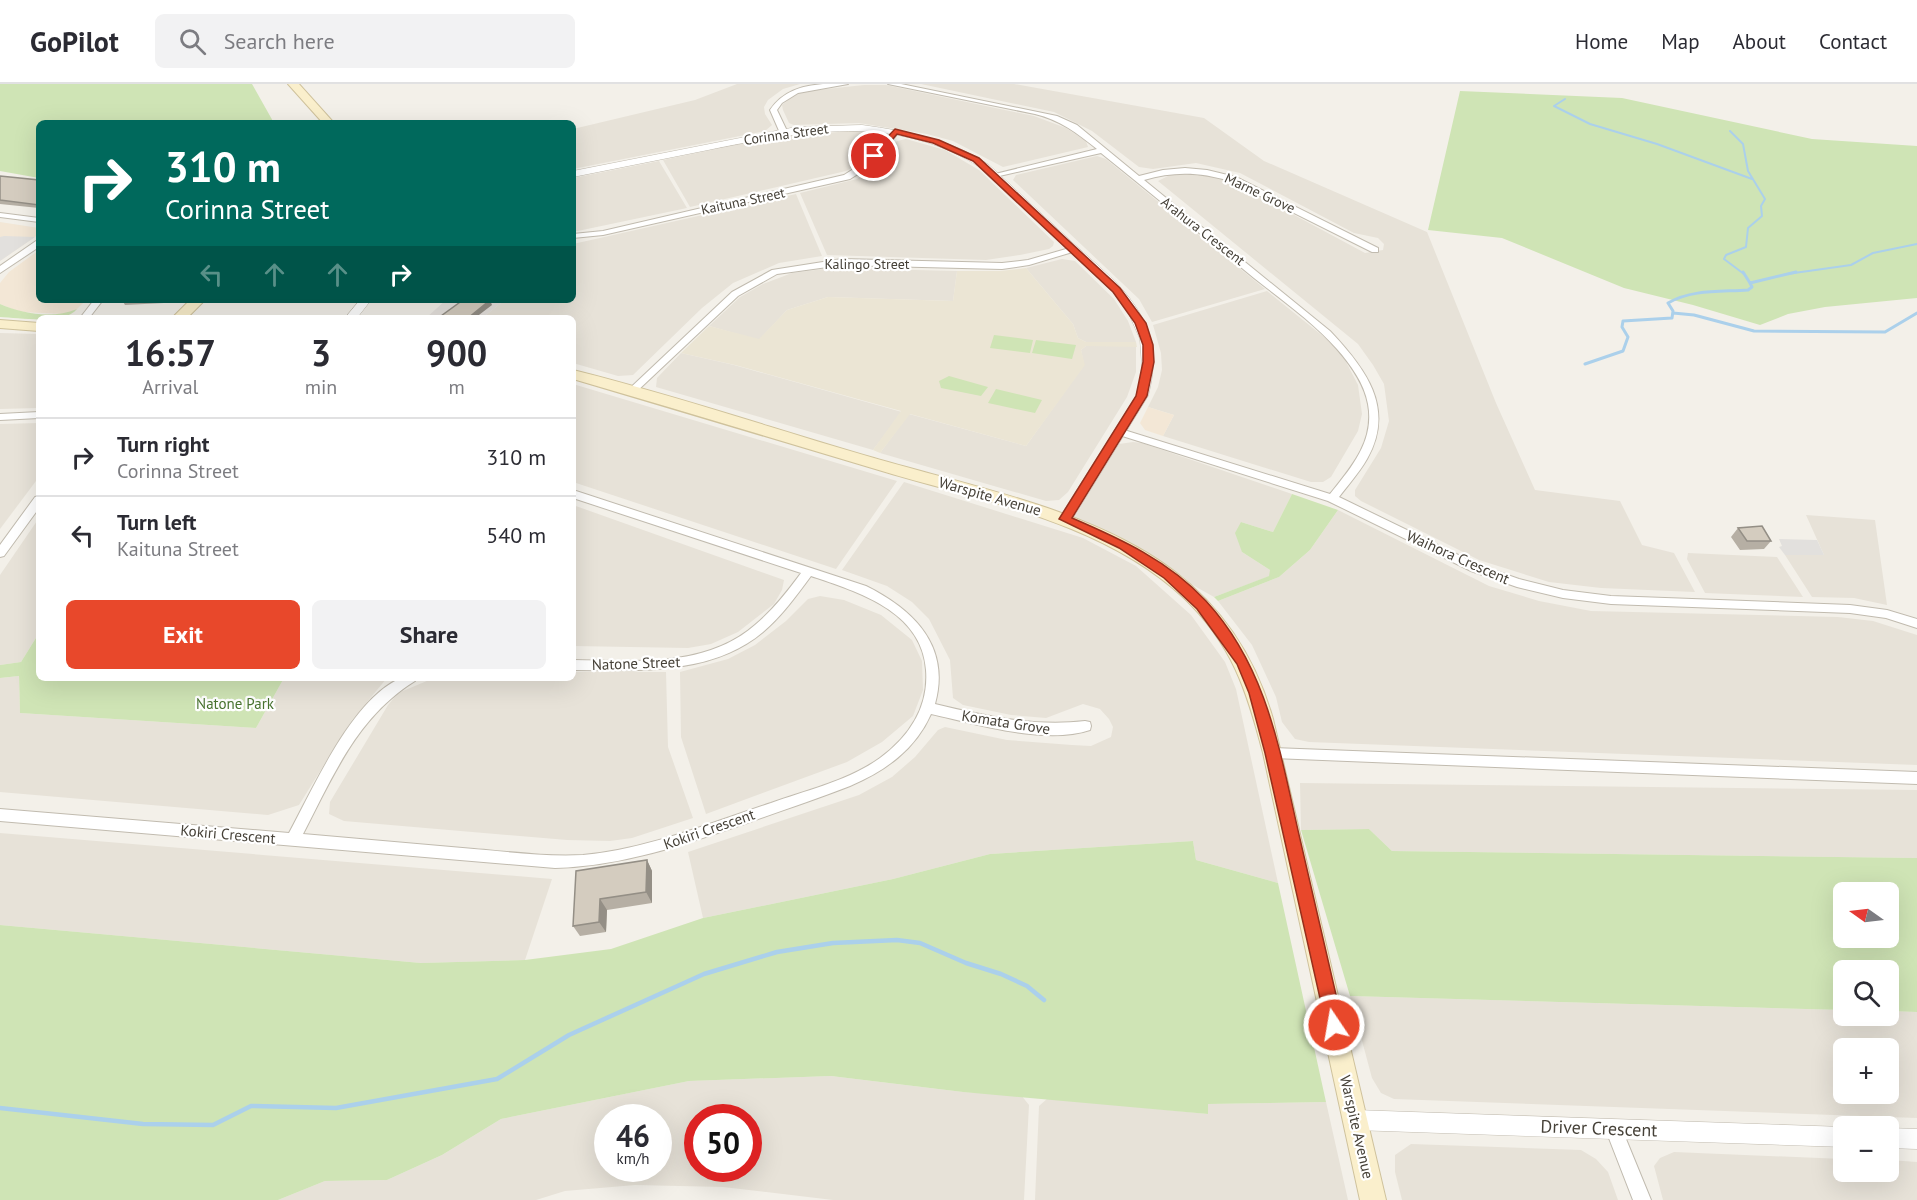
<!DOCTYPE html>
<html lang="en">
<head>
<meta charset="utf-8">
<style>
	body { margin:0; font-family:"PT Sans",sans-serif; background:#f2f2f3; color:#2b2b33; height:100vh; display:flex; flex-direction:column; font-size:22px; white-space:nowrap }
	* { box-sizing:border-box; margin:0 }
	p { font-size:20px; color:#7c7c81 }
	.icon { flex:none; width:33px; height:33px; fill:none; stroke:currentColor; stroke-width:2; stroke-linecap:round; stroke-linejoin:round }
	.map { position:relative; flex:1; overflow:hidden }
	.panel { position:absolute; left:36px; top:231px; width:540px; height:366px; display:flex; flex-direction:column; background:#fff; border-radius:9px; box-shadow:0 6px 24px #0002 }
	.panel>* { flex:none }
	.top-card { position:absolute; left:36px; top:36px; width:540px; height:183px; border-radius:9px; box-shadow:0 6px 24px #0002; background:#00695c; color:#fff; overflow:hidden }
	.needle { width:39px; rotate:284deg }
	.controls { position:absolute; left:1833px; top:798px; display:grid; gap:12px }
	.controls a { display:grid; place-items:center; width:66px; height:66px; border-radius:9px; background:#fff; box-shadow:0 6px 24px #0002; font-size:30px }
	.speed { position:absolute; left:594px; top:1020px; display:flex; gap:12px; font-size:30px; font-weight:700; text-align:center }
	.speed>* { display:grid; place-content:center; width:78px; height:78px; border-radius:50%; background:#fff; box-shadow:0 6px 24px #0002; line-height:1 }
	.speed small { font-size:15px; font-weight:400 }
	.speed .limit { border:9px solid #d22; background:#fff; color:#111 }
	.pin { position:absolute; display:grid; place-items:center; width:51px; height:51px; color:#fff; margin:-26px; border:3px solid #fff; border-radius:50%; box-shadow:0 2px 6px #0007 }
	.me { position:absolute; width:66px; margin:-33px; rotate:348deg; stroke-linejoin:round; filter:drop-shadow(0 0 4px #0008) }
	.turn { display:flex; align-items:center; gap:21px; height:126px; padding:0 30px; font-size:27px }
	.turn .icon { width:78px; height:78px; stroke-width:2.5 }
	.turn b { display:block; font-size:42px; line-height:51px }
	.lanes { display:flex; align-items:center; height:57px; padding:0 30px; background:#0003; justify-content:center; gap:30px; direction:ltr }
	.lanes .off { opacity:.35 }
	.eta { display:flex; justify-content:space-evenly; align-items:center; height:102px; text-align:center }
	.eta b { font-size:36px; font-weight:600; line-height:42px }
	.primary-button { display:flex; gap:12px; margin-top:auto; padding:12px 30px }
	.primary-button a { flex:1; height:69px; border-radius:9px; background:#e8482b; color:#fff; font-size:24px; font-weight:600; line-height:69px; text-align:center }
	.primary-button a+a { background:#f2f2f3; color:#2b2b33 }
	ul { padding:0; list-style:none }
	li { display:flex; align-items:center; gap:18px; height:78px; padding:0 30px; border-top:2px solid #e1e1e2 }
	li div { flex:1 }
	li b { display:block; font-size:22px }
	li em { font-style:normal }
	header { display:flex; align-items:center; gap:36px; box-sizing:border-box; height:84px; padding:0 30px; background:#fff; border-bottom:2px solid #e1e1e2 }
	header strong { font-size:28px }
	nav { display:flex; gap:33px; margin-inline-start:auto; font-size:21px }
	.search { width:420px; height:54px; background:#f2f2f3; display:flex; align-items:center; gap:15px; box-sizing:border-box; padding:0 21px; border-radius:9px; color:#7c7c81; font-size:22px }
	.map>svg:first-child { display:block }
</style>
</head>
<body>
<header>
<strong>GoPilot</strong>
<div class="search"><svg class="icon" aria-label="search" viewBox="0 0 24 24"><circle cx="10" cy="10" r="6"/><path d="M15 15l6 6"/></svg>Search here</div>
<nav><a>Home</a><a>Map</a><a>About</a><a>Contact</a></nav>
</header>
<div class="map">
<svg width="1917" height="1116" viewBox="0 0 1917 1116">
	<rect width="100%" height="100%" fill="#f3f0e9"/>
	<path fill="#e7e2d8" fill-rule="evenodd" d="M 737,0 L 800,0 L 783,5 L 768,16 L 764,23 L 765,30 L 772,41 L 765,47 L 573,85 L 573,45 L 695,16 Z
		M 921,0 L 1014,0 L 1204,34 L 1264,77 L 1427,148 L 1496,319 L 1535,406 L 1620,417 L 1642,461 L 1674,469 L 1695,508 L 1601,504 L 1549,498 L 1479,476 L 1361,417 L 1355,412 L 1355,406 L 1381,364 L 1389,337 L 1384,300 L 1373,281 L 1358,260 L 1158,97 L 1172,90 L 1187,88 L 1225,94 L 1365,169 L 1383,166 L 1384,160 L 1378,154 L 1354,149 L 1240,89 L 1196,79 L 1153,85 L 1139,83 L 1092,47 L 1054,28 Z
		M 864,1 L 886,1 L 1034,32 L 1066,44 L 1086,57 L 1088,63 L 1003,83 L 953,57 L 927,50 L 859,39 L 794,41 L 789,39 L 783,26 L 782,21 L 798,8 Z
		M 853,47 L 876,50 L 879,55 L 854,83 L 846,87 L 690,123 L 663,76 L 779,52 Z
		M 906,55 L 945,66 L 979,86 L 1054,158 L 1053,162 L 1049,165 L 1020,171 L 986,176 L 827,171 L 800,109 L 857,95 L 874,84 L 897,57 Z
		M 1097,72 L 1106,75 L 1265,205 L 1152,238 L 1139,215 L 1013,96 L 1016,91 Z
		M 659,77 L 687,124 L 573,148 L 573,94 Z
		M 796,110 L 822,172 L 779,179 L 733,199 L 702,224 L 633,291 L 618,292 L 573,279 L 573,234 L 482,234 L 505,216 L 573,216 L 573,160 Z
		M 1062,175 L 1075,177 L 1114,215 L 1128,237 L 1136,258 L 1086,258 L 1078,254 L 1073,240 L 1026,184 Z
		M 831,184 L 957,187 L 953,217 L 828,213 L 787,226 L 759,256 L 709,242 L 740,213 L 763,200 L 792,189 Z
		M 1267,207 L 1329,257 L 1343,272 L 1358,301 L 1362,330 L 1358,347 L 1331,393 L 1323,398 L 1311,398 L 1163,352 L 1174,331 L 1148,323 L 1158,303 L 1162,286 L 1161,269 L 1153,241 Z
		M 0,249 L 39,250 L 39,324 L 0,325 Z
		M 1086,262 L 1136,262 L 1136,288 L 1127,313 L 1068,408 L 1059,416 L 1046,417 L 880,369 L 909,330 L 1026,362 L 1084,281 L 1081,266 Z
		M 681,269 L 734,281 L 902,328 L 873,366 L 656,303 L 657,294 Z
		M 573,300 L 897,397 L 836,485 L 573,398 Z
		M 39,339 L 39,393 L 0,445 L 0,340 Z
		M 1133,358 L 1142,359 L 1292,410 L 1273,448 L 1241,438 L 1242,468 L 1270,486 L 1270,492 L 1214,513 L 1182,495 L 1124,455 L 1074,434 L 1114,367 L 1119,360 Z
		M 904,398 L 1083,454 L 1136,482 L 1191,531 L 1225,578 L 1236,605 L 1278,799 L 1196,776 L 1193,757 L 990,770 L 893,795 L 703,834 L 688,768 L 859,711 L 892,693 L 915,673 L 938,646 L 945,643 L 1007,656 L 1072,661 L 1091,662 L 1111,653 L 1113,643 L 1109,635 L 1100,625 L 1083,620 L 1046,634 L 1011,631 L 963,621 L 953,614 L 950,576 L 929,535 L 912,518 L 887,502 L 842,486 Z
		M 573,421 L 784,496 L 782,506 L 774,520 L 738,548 L 711,560 L 688,564 L 573,562 Z
		M 1338,426 L 1489,502 L 1539,517 L 1591,527 L 1838,533 L 1873,537 L 1917,551 L 1917,681 L 1309,658 L 1295,655 L 1282,638 L 1276,613 L 1252,561 L 1218,517 L 1279,493 L 1310,466 Z
		M 1806,431 L 1875,436 L 1887,521 L 1854,514 L 1812,513 L 1785,471 L 1824,471 Z
		M 39,434 L 39,549 L 21,578 L 0,581 L 0,491 Z
		M 1688,469 L 1777,473 L 1803,513 L 1705,509 L 1687,475 Z
		M 820,512 L 844,516 L 881,531 L 912,556 L 922,577 L 923,606 L 913,632 L 882,658 L 847,678 L 706,730 L 681,653 L 680,588 L 728,575 L 755,561 L 786,537 L 808,515 Z
		M 573,588 L 666,588 L 668,663 L 693,734 L 632,754 L 610,757 L 567,756 L 344,737 L 329,730 L 330,718 L 388,621 L 398,609 L 434,594 L 573,594 Z
		M 19,592 L 20,629 L 256,644 L 284,594 L 387,594 L 352,636 L 299,721 L 268,731 L 0,708 L 0,594 Z
		M 1300,699 L 1917,706 L 1917,774 L 1392,767 L 1369,745 L 1301,746 Z
		M 0,749 L 552,795 L 525,876 L 421,879 L 0,841 Z
		M 1350,912 L 1843,926 L 1844,932 L 1888,932 L 1889,927 L 1917,928 L 1917,1034 L 1394,1015 L 1381,1009 L 1372,994 ZM 1844,964 L 1888,964 L 1888,1010 L 1844,1010 Z
		M 831,992 L 963,1008 L 1021,1011 L 1029,1021 L 1024,1116 L 833,1116 L 723,1103 L 635,1101 L 565,1107 L 536,1116 L 278,1116 L 325,1097 L 387,1096 L 442,1071 L 501,1035 L 689,997 ZM 608,1034 L 658,1034 L 658,1084 L 608,1084 ZM 698,1034 L 748,1034 L 748,1084 L 698,1084 Z
		M 1048,1014 L 1208,1030 L 1207,1020 L 1326,1018 L 1348,1116 L 1035,1116 L 1039,1022 Z
		M 1411,1060 L 1581,1066 L 1596,1075 L 1608,1088 L 1618,1116 L 1402,1116 L 1395,1088 L 1395,1071 Z
		M 1674,1068 L 1843,1075 L 1844,1088 L 1888,1088 L 1889,1076 L 1917,1078 L 1917,1116 L 1663,1116 L 1654,1082 L 1660,1074 Z"/>
	<path fill="#f3e7d6" d="M 0,138 L 39,144 L 39,150 L 0,177 Z
		M 39,166 L 39,216 L 86,216 L 77,225 L 66,230 L 20,228 L 0,220 L 0,199 L 9,188 Z
		M 1148,323 L 1174,331 L 1163,352 L 1145,346 L 1140,339 Z"/>
	<path fill="#e6e2de" d="M 446,216 L 505,216 L 482,234 L 426,234 Z"/>
	<path fill="#ebe5d4" d="M 1026,184 L 1073,240 L 1078,254 L 1086,258 L 1136,258 L 1137,263 L 1086,262 L 1081,266 L 1085,281 L 1026,362 L 910,330 L 880,369 L 873,366 L 901,327 L 735,281 L 681,269 L 709,242 L 759,255 L 787,226 L 828,213 L 953,217 L 957,187 L 1000,187 Z"/>
	<path fill="#cfe4b5" fill-rule="evenodd" d="M 0,0 L 252,0 L 274,39 L 39,39 L 39,94 L 0,87 Z
		M 1460,7 L 1622,14 L 1812,55 L 1917,62 L 1917,214 L 1825,223 L 1788,230 L 1760,241 L 1693,221 L 1624,204 L 1502,154 L 1428,146 Z
		M 0,220 C 23,230 53,235 77,225 C 65,241 20,234 0,233 Z
		M 994,251 L 1033,256 L 1030,269 L 990,264 Z
		M 1036,256 L 1076,261 L 1072,275 L 1032,269 Z
		M 949,292 L 988,303 L 981,312 L 941,304 L 939,297 Z
		M 996,305 L 1042,316 L 1035,329 L 988,319 Z
		M 1292,410 L 1338,426 L 1310,466 L 1279,493 L 1218,517 L 1214,513 L 1269,492 L 1270,486 L 1242,468 L 1235,449 L 1241,438 L 1273,448 Z
		M 39,549 L 39,594 L 284,594 L 256,644 L 20,629 L 19,592 L 0,594 L 0,581 L 21,578 Z
		M 1369,745 L 1392,767 L 1917,774 L 1917,928 L 1889,927 L 1888,886 L 1844,886 L 1843,926 L 1350,912 L 1301,746 ZM 1844,808 L 1888,808 L 1888,854 L 1844,854 Z
		M 1193,757 L 1196,776 L 1278,799 L 1326,1018 L 1208,1020 L 1208,1030 L 963,1008 L 831,992 L 689,997 L 501,1035 L 442,1071 L 387,1096 L 325,1097 L 278,1116 L 0,1116 L 0,841 L 421,879 L 525,876 L 611,865 L 703,834 L 893,795 L 990,770 Z"/>
	<path fill="#e2e0dd" d="M 4,152 L 35,153 L 0,177 L 0,153 Z
		M 1779,455 L 1817,456 L 1824,471 L 1785,471 L 1779,463 L 1782,462 Z"/>
	<g fill="none" stroke-linecap="round" stroke-linejoin="round">
		<path stroke="#abd0eb" stroke-width="2" d="M 1565,15 L 1554,22 L 1590,40 L 1657,60 L 1752,95
			M 1730,47 L 1743,60 L 1748,87 L 1765,115 L 1761,122 L 1762,132 L 1748,144 L 1746,163 L 1726,171 L 1724,175 L 1744,190
			M 1787,190 L 1851,181 L 1873,169 L 1917,160"/>
		<path stroke="#abd0eb" stroke-width="3" d="M 1743,188 L 1750,199
			M 1673,229 L 1694,231 L 1754,247 L 1885,248 L 1917,229
			M 1585,280 L 1623,267 L 1628,253 L 1622,243 L 1623,237 L 1672,234 L 1673,227 L 1668,219 C 1692,205 1721,208 1748,206 L 1752,203 L 1750,199 L 1796,188"/>
		<path stroke="#abd0eb" stroke-width="4.5" d="M 0,1024 L 143,1040 L 213,1041 L 251,1022 L 336,1024 L 497,995 L 569,951 L 704,890 L 777,868 L 833,859 L 897,856 L 920,859 L 966,879 L 1001,890 L 1027,902 L 1044,916"/>
		<defs>
			<path id="minor" d="M 823,0 L 848,0 L 798,9 L 782,19 L 777,26 L 787,47 L 780,49 L 770,26 C 783,7 801,2 823,0 Z
				M 888,0 L 901,0 L 1057,32 L 1077,41 L 1139,92 L 1163,86 L 1185,84 L 1207,86 L 1236,93 L 1378,164 L 1378,168 L 1372,168 L 1230,97 C 1200,88 1174,87 1144,96 L 1330,247 C 1365,284 1396,324 1367,375 C 1359,389 1348,401 1339,413 L 1479,481 L 1519,495 L 1563,506 L 1611,512 L 1850,521 L 1887,526 L 1917,535 L 1917,544 L 1886,534 L 1850,529 L 1611,520 L 1563,514 L 1517,503 L 1471,487 L 1328,417 L 1116,350 L 1116,346 L 1124,346 L 1330,410 C 1351,384 1375,357 1368,320 C 1364,299 1351,281 1337,265 C 1313,238 1282,216 1254,194 C 1203,152 1152,110 1101,69 L 995,93 L 991,91 L 1097,65 C 1077,49 1060,36 1035,30 Z
				M 892,46 L 899,48 L 869,83 L 850,95 L 603,151 L 573,154 L 573,150 L 603,147 L 844,91 L 863,79 Z
				M 0,129 L 39,134 L 39,138 L 0,133 Z
				M 36,157 L 39,157 L 39,163 L 0,189 L 0,182 Z
				M 1073,163 L 1076,163 L 1076,167 L 1029,181 L 1002,185 L 842,181 L 777,190 L 738,212 L 635,309 L 632,310 L 627,307 L 732,208 L 772,186 L 842,175 L 1002,179 L 1028,176 Z
				M 94,216 L 103,216 L 89,234 L 80,234 Z
				M 39,328 L 39,334 L 0,336 L 0,330 Z
				M 573,406 L 866,502 C 914,526 951,562 935,620 C 985,632 1033,643 1085,637 L 1090,638 L 1091,642 L 1090,646 C 1045,661 976,640 931,630 C 915,666 885,687 850,702 C 817,715 783,726 750,738 C 686,760 624,782 555,784 L 0,737 L 0,725 L 289,749 C 313,705 351,617 399,595 C 404,593 411,594 417,594 L 415,597 C 357,633 333,692 303,750 C 360,755 417,760 474,765 C 510,768 547,773 583,771 C 648,765 710,739 771,719 C 807,706 848,697 880,674 C 909,653 929,623 926,586 C 922,527 858,508 811,492 C 796,512 782,532 763,548 C 711,592 637,586 573,586 L 573,576 C 634,577 706,584 755,541 C 773,526 787,508 801,489 L 573,414 Z
				M 39,412 L 39,424 L 4,472 L 0,473 L 0,461 L 35,413 Z
				M 1273,664 L 1917,688 L 1917,700 L 1273,674 L 1268,673 L 1266,669 L 1268,665 Z
				M 1613,1036 L 1619,1038 L 1651,1116 L 1633,1116 L 1605,1044 L 1607,1038 Z"/>
			<path id="tertiary" d="M 862,41 C 910,48 948,54 989,81 C 1017,107 1045,133 1073,159 C 1100,184 1134,209 1147,245 C 1156,267 1154,289 1148,312 L 1070,439 L 1060,439 L 1058,436 L 1136,312 L 1140,297 L 1142,282 L 1140,255 L 1129,230 L 1113,208 L 983,85 C 896,28 803,47 708,66 C 663,75 618,84 573,93 L 573,87 L 796,43 Z
				M 360,216 L 371,216 L 357,234 L 345,234 Z
				M 1355,1026 L 1844,1043 L 1844,1063 L 1355,1046 L 1348,1043 L 1345,1036 L 1348,1029 Z
				M 1888,1044 L 1917,1045 L 1917,1065 L 1888,1064 Z"/>
			<path id="secondary" d="M 288,0 L 299,0 L 334,39 L 323,39 Z
				M 190,216 L 205,216 L 187,234 L 172,234 Z
				M 0,236 L 39,239 L 39,247 L 0,244 Z
				M 573,286 C 674,311 774,345 874,374 C 970,402 1094,426 1174,487 C 1224,525 1256,575 1273,635 L 1386,1116 L 1360,1116 L 1263,669 C 1247,607 1232,560 1184,514 C 1103,438 985,418 882,387 C 779,356 676,325 573,295 Z"/>
		</defs>
		<use href="#minor" stroke="#c1bbaf" stroke-width="2"/>
		<use href="#tertiary" stroke="#c1bbaf" stroke-width="1"/>
		<use href="#secondary" stroke="#cfc29c" stroke-width="2"/>
		<use href="#minor" fill="#fff" fill-rule="evenodd"/>
		<use href="#tertiary" fill="#fff" fill-rule="evenodd"/>
		<use href="#secondary" fill="#faefcc" fill-rule="evenodd"/>
	</g>
	<path fill="#b6afa4" d="M 0,92 L 39,96 L 39,124 L 0,120 Z
		M 122,216 L 167,216 L 164,219 L 125,221 Z
		M 1738,444 L 1771,457 L 1764,465 L 1740,466 L 1731,453 Z
		M 647,776 L 652,787 L 652,819 L 607,826 L 606,848 L 580,852 L 573,842 L 576,787 Z"/>
	<path fill="#948f86" d="M 490,216 L 492,221 L 475,234 L 468,234 Z
		M 647,776 L 652,787 L 652,819 L 646,808 Z
		M 600,815 L 607,826 L 606,848 L 599,838 Z"/>
	<path fill="#d4ccbf" stroke="#948f86" stroke-width="1.5" d="M 0,92 L 39,96 L 39,121 L 0,116 Z
		M 463,216 L 490,216 L 468,234 L 447,234 L 441,232 Z
		M 1762,442 L 1771,457 L 1747,457 L 1738,444 Z
		M 647,776 L 646,808 L 600,815 L 599,838 L 573,842 L 576,787 Z"/>
	<path fill="#e8482b" stroke="#972f1c" stroke-width="1.5" d="M 895,45 L 939,56 L 979,74 L 1120,204 L 1146,239 L 1153,261 L 1154,278 L 1147,312 L 1072,434 C 1121,455 1169,477 1206,517 C 1268,584 1280,669 1300,755 C 1314,817 1329,879 1343,941 L 1341,947 L 1334,950 L 1328,947 L 1326,941 L 1265,669 L 1249,609 L 1237,580 L 1197,525 L 1164,494 L 1119,464 L 1059,435 L 1136,312 L 1143,278 L 1143,261 L 1135,239 L 1113,208 L 973,77 L 933,59 L 897,50 L 877,74 L 871,74 L 871,70 Z"/>
	<g text-anchor="middle" dominant-baseline="central" stroke-width="4.5" stroke-linejoin="round" paint-order="stroke">
		<g font-size="14" fill="#464138" stroke="#fff">
			<text transform="translate(786 50) rotate(-8)">Corinna Street</text>
			<text transform="translate(1260 109) rotate(25)">Marne Grove</text>
			<text transform="translate(743 117) rotate(-12)">Kaituna Street</text>
			<text transform="translate(1203 147) rotate(38)">Arahura Crescent</text>
			<text x="867" y="180">Kalingo Street</text>
		</g>
		<g font-size="15" fill="#464138" stroke="#fff">
			<text transform="translate(990 412) rotate(16)">Warspite Avenue</text>
			<text transform="translate(1458 473) rotate(24)">Waihora Crescent</text>
			<text transform="translate(636 579) rotate(-2)">Natone Street</text>
			<text transform="translate(1006 638) rotate(9)">Komata Grove</text>
			<text transform="translate(709 745) rotate(-19)">Kokiri Crescent</text>
			<text transform="translate(228 750) rotate(5)">Kokiri Crescent</text>
			<text transform="translate(1357 1043) rotate(77)">Warspite Avenue</text>
		</g>
		<g font-size="15" fill="#497430" stroke="#fff">
			<text x="235" y="619">Natone Park</text>
		</g>
		<g font-size="18" fill="#464138" stroke="#fff">
			<text transform="translate(1599 1044) rotate(2)">Driver Crescent</text>
		</g>
	</g>
</svg>
<div class="controls">
<a><svg class="needle" viewBox="-14 -14 28 28"><path d="M0-13l5 13h-10z" fill="#e53935"/><path d="M0 13l5-13h-10z" fill="#7c7c81"/></svg></a>
<a><svg class="icon" aria-label="search" viewBox="0 0 24 24"><circle cx="10" cy="10" r="6"/><path d="M15 15l6 6"/></svg></a>
<a>+</a>
<a>−</a>
</div>
<div class="speed"><div>46<small>km/h</small></div><div class="limit">50</div></div>
<div class="pin" style="left:874px;top:72px;background:#d93025"><svg class="icon" aria-label="arrive" viewBox="0 0 24 24"><path d="M6 21V4h12l-3 4 3 4H6"/></svg></div>
<svg class="me" style="left:1334px;top:941px" viewBox="-20 -20 40 40"><circle r="17" fill="#e8482b" stroke="#fff" stroke-width="3"/><path d="M0-11L8 9 0 5-8 9z" fill="#fff"/></svg>
<div class="top-card">
<div class="turn"><svg class="icon" aria-label="right" viewBox="0 0 24 24"><path d="M7 20v-9h11M14 6l5 5-5 5"/></svg><div><b>310 m</b>Corinna Street</div></div>
<div class="lanes"><svg class="icon off" aria-label="left" viewBox="0 0 24 24"><path d="M17 20v-9H6M10 6l-5 5 5 5"/></svg><svg class="icon off" aria-label="ahead" viewBox="0 0 24 24"><path d="M12 20V5M6 11l6-6 6 6"/></svg><svg class="icon off" aria-label="ahead" viewBox="0 0 24 24"><path d="M12 20V5M6 11l6-6 6 6"/></svg><svg class="icon" aria-label="right" viewBox="0 0 24 24"><path d="M7 20v-9h11M14 6l5 5-5 5"/></svg></div>
</div>
<section class="panel">
<div class="eta">
<div><b>16:57</b><p>Arrival</p></div>
<div><b>3</b><p>min</p></div>
<div><b>900</b><p>m</p></div>
</div>
<ul>
<li><svg class="icon" aria-label="right" viewBox="0 0 24 24"><path d="M7 20v-9h11M14 6l5 5-5 5"/></svg><div><b>Turn right</b><p>Corinna Street</p></div><em>310 m</em></li>
<li><svg class="icon" aria-label="left" viewBox="0 0 24 24"><path d="M17 20v-9H6M10 6l-5 5 5 5"/></svg><div><b>Turn left</b><p>Kaituna Street</p></div><em>540 m</em></li>
</ul>
<div class="primary-button"><a>Exit</a><a>Share</a></div>
</section>
</div>
</body>
</html>
